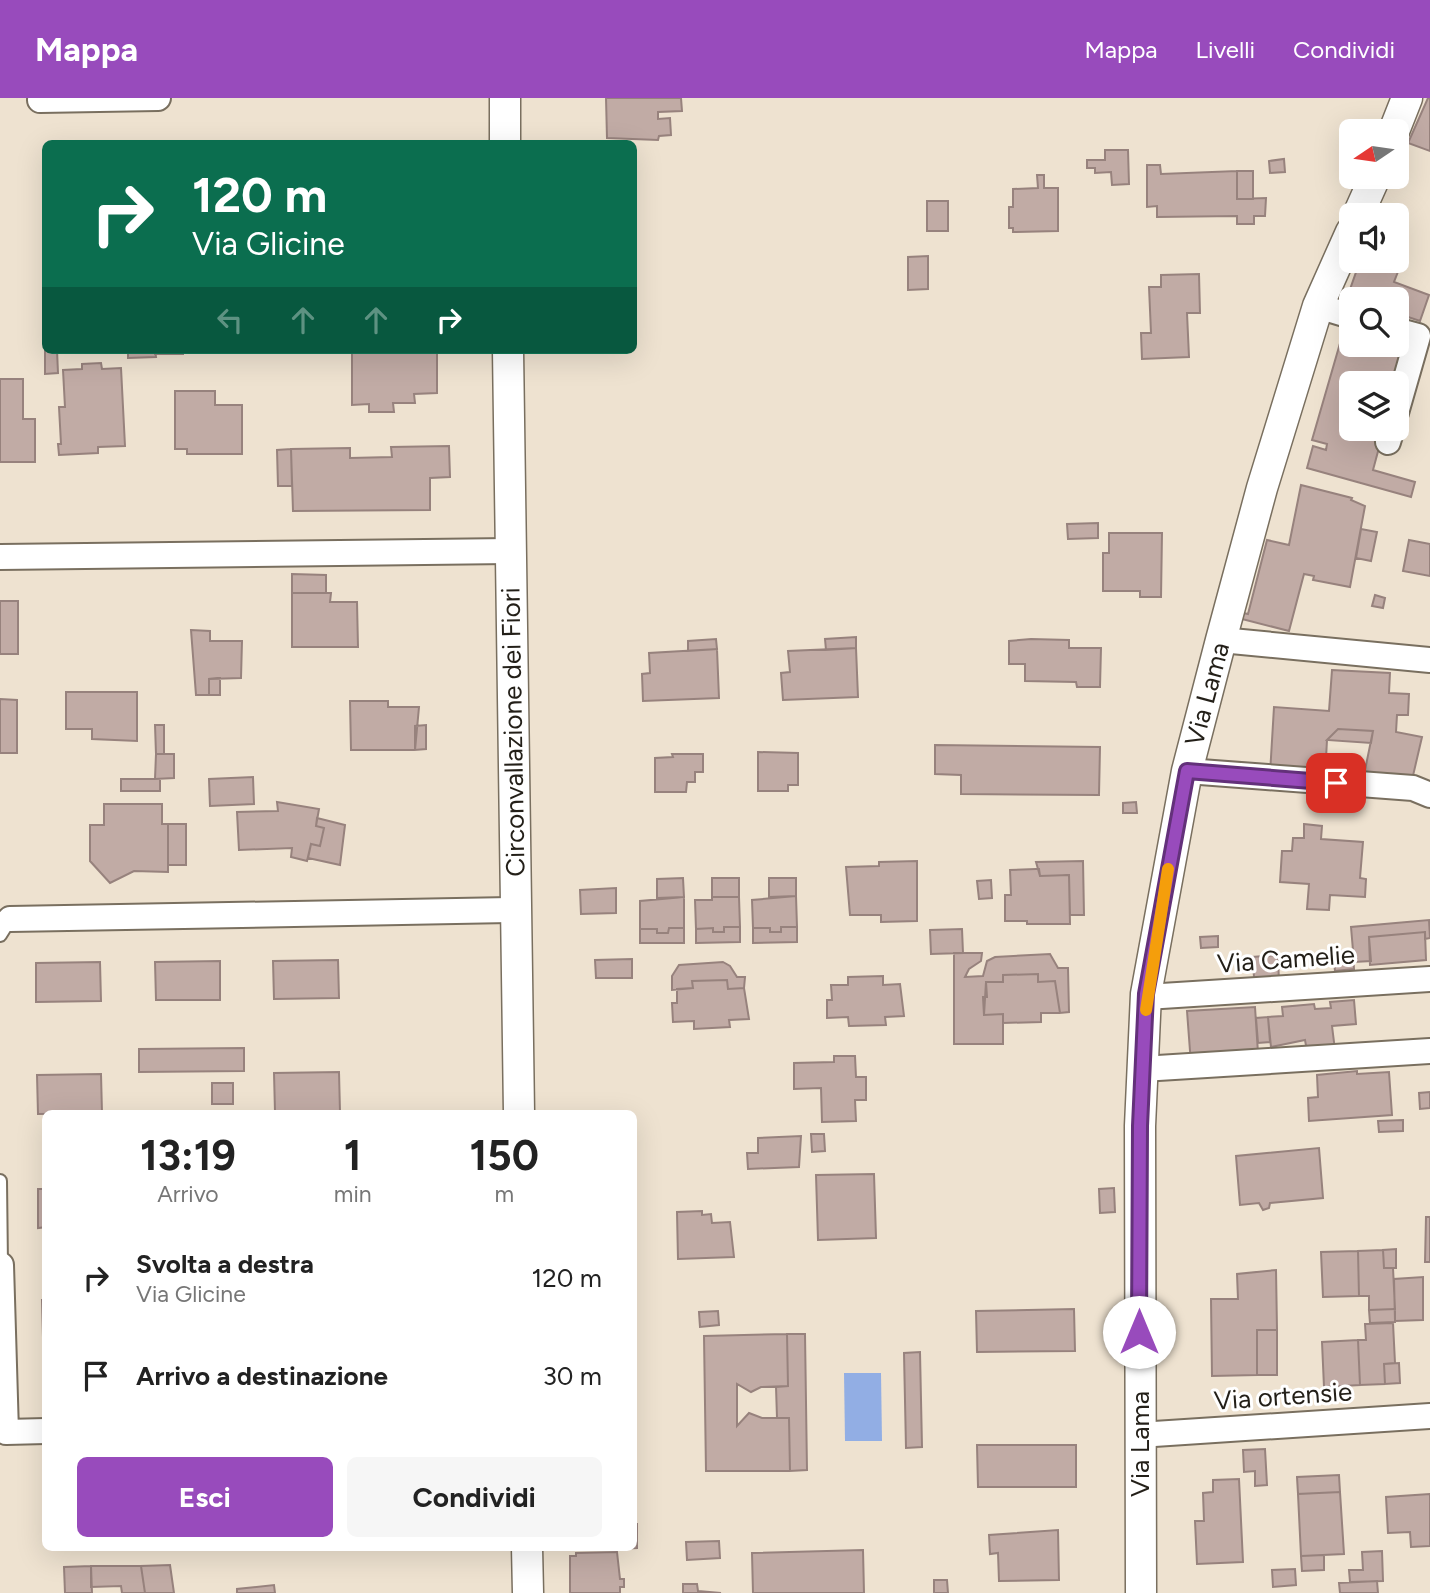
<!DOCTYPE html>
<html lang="it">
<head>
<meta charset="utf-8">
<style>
	body { margin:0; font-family:Figtree,sans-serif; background:#f6f6f6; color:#222; height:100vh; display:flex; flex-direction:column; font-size:26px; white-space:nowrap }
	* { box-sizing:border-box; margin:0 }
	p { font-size:23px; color:#767676 }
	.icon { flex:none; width:38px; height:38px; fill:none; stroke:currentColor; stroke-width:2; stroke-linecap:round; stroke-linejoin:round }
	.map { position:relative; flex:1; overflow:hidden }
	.drawer { position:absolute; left:42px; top:1012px; width:595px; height:441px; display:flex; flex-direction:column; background:#fff; border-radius:10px; box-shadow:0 7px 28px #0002 }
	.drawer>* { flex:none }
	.guide { position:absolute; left:42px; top:42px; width:595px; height:214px; border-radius:10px; box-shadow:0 7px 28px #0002; background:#0b6e4f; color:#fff; overflow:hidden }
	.needle { width:46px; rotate:257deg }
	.buttons { position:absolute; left:1339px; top:21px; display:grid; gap:14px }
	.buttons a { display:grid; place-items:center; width:70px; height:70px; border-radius:10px; background:#fff; box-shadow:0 7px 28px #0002; font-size:35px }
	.pin { position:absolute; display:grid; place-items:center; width:60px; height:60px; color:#fff; margin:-30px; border-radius:14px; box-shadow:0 4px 10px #0006 }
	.me { position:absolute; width:77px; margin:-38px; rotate:0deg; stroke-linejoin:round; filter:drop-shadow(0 0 5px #0008) }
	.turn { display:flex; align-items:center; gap:24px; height:147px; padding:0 35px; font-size:32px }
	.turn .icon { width:91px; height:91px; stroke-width:2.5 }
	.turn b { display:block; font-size:49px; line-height:60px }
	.lanes { display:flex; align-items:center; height:66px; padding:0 35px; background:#0003; justify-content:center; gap:35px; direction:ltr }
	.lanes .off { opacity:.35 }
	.eta { display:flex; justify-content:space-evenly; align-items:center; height:119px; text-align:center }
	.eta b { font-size:42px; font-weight:700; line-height:49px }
	.button { display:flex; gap:14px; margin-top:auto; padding:14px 35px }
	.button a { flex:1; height:80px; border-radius:10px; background:#984bbc; color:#fff; font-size:28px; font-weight:700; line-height:80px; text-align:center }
	.button a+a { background:#f6f6f6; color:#222 }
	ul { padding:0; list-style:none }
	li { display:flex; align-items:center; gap:21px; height:98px; padding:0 35px }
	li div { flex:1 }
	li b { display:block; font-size:26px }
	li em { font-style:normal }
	header { display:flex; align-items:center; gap:42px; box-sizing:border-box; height:98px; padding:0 35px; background:#984bbc; color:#fff }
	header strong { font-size:33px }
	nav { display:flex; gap:38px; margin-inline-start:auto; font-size:24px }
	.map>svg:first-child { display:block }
</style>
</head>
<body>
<header>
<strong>Mappa</strong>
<nav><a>Mappa</a><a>Livelli</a><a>Condividi</a></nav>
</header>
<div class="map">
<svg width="1430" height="1495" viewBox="0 0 1430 1495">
	<rect width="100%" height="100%" fill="#eee2d0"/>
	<path fill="#92aee4" d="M 844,1275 L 881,1275 L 882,1343 L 845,1343 Z"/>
	<path fill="#c1aba5" stroke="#97827d" stroke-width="2" d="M 606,0 L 681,0 L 682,13 L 658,14 L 658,21 L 670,20 L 671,37 L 659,38 L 658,42 L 607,40 Z
		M 1428,0 L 1430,0 L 1430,53 L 1408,45 Z
		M 1105,52 L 1128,52 L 1129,86 L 1112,87 L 1111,74 L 1095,75 L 1095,70 L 1087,70 L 1087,62 L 1105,62 Z
		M 1284,61 L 1285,74 L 1270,75 L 1269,63 Z
		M 1147,67 L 1160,67 L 1161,76 L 1237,73 L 1237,101 L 1266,100 L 1265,118 L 1254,118 L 1254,126 L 1237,126 L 1237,118 L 1157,119 L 1157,108 L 1147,109 Z
		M 1237,73 L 1253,73 L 1253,101 L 1237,101 Z
		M 1037,77 L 1044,77 L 1044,90 L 1058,90 L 1058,133 L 1013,134 L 1013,130 L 1009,130 L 1009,109 L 1013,109 L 1013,91 L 1038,90 Z
		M 927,103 L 948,103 L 948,133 L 927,133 Z
		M 928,158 L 928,191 L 908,192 L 908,159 Z
		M 1396,159 L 1403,161 L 1394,184 L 1429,197 L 1420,223 L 1396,215 L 1396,201 L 1359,201 L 1348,197 L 1360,163 L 1396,163 Z
		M 1199,176 L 1200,215 L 1187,215 L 1189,259 L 1142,261 L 1141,235 L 1151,235 L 1149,189 L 1161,189 L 1161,177 Z
		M 45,232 L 46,252 L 57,252 L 58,275 L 45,276 Z
		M 1343,235 L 1351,237 L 1351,247 L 1385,247 L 1404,252 L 1396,285 L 1351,285 L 1351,331 L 1384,331 L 1373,372 L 1415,384 L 1411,399 L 1307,370 L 1313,348 L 1326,352 L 1327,346 L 1312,342 Z
		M 128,252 L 155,252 L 156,259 L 128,260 Z
		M 155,252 L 183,252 L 183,256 L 155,256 Z
		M 352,252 L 393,252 L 393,255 L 437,252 L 437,295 L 414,296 L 415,305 L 393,305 L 394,314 L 369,314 L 369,306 L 352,307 Z
		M 101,265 L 102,271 L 121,270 L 125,348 L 98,349 L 98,355 L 59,357 L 58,346 L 61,346 L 59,309 L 65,309 L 63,272 L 82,271 L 82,266 Z
		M 0,281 L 23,281 L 23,321 L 35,321 L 35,364 L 0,364 Z
		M 175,293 L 215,293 L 215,307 L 242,307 L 242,356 L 187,356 L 187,351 L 175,351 Z
		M 449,348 L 450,379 L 430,380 L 430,412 L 293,413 L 291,351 L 350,350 L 350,360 L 392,359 L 391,349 Z
		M 291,351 L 292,388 L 278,388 L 277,352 Z
		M 1301,387 L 1352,400 L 1351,402 L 1365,408 L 1350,489 L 1313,482 L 1314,478 L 1304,476 L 1289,533 L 1242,521 L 1243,515 L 1248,516 L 1267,442 L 1289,447 Z
		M 1098,425 L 1098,440 L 1068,441 L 1067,426 Z
		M 1361,431 L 1377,434 L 1371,463 L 1356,460 Z
		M 1109,435 L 1162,435 L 1161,499 L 1140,499 L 1140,493 L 1103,493 L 1103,455 L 1109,455 Z
		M 1409,442 L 1430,446 L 1430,478 L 1403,473 Z
		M 292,476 L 326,477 L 326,495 L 292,495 Z
		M 292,495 L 331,495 L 330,504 L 357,504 L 358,549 L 292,549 Z
		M 1375,497 L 1385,500 L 1383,510 L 1372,508 Z
		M 0,503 L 18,503 L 18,556 L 0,556 Z
		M 191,532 L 210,533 L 210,543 L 242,543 L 241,580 L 209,581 L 209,597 L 196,597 Z
		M 856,539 L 856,550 L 826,552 L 825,541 Z
		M 716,541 L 717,551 L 688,553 L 688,543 Z
		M 1031,541 L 1069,542 L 1069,550 L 1101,550 L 1100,589 L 1077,589 L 1076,584 L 1025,583 L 1025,566 L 1009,566 L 1009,543 Z
		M 856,550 L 858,599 L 783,602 L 781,575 L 790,574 L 788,553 Z
		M 717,551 L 719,600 L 643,603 L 642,576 L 650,575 L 649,555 Z
		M 1332,572 L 1390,575 L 1389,595 L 1409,596 L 1408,617 L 1397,617 L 1396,634 L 1422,639 L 1412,682 L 1364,677 L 1373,633 L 1338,631 L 1327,642 L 1325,679 L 1270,676 L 1274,609 L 1329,613 Z
		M 220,580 L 220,597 L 209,597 L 209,581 Z
		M 66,594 L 137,594 L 137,643 L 92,641 L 92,631 L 66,631 Z
		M 0,601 L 17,602 L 17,655 L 0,655 Z
		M 350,603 L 388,603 L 388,609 L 419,609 L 415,652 L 351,652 Z
		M 155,627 L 164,627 L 164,656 L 156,656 Z
		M 426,627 L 426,651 L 415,652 L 415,628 Z
		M 1338,631 L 1373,633 L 1371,645 L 1327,642 Z
		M 935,647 L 1100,649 L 1099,697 L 961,696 L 961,677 L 935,676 Z
		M 758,654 L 798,655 L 798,687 L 788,687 L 788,693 L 758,693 Z
		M 156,656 L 174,656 L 174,680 L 155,681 Z
		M 672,656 L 703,656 L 703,674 L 695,674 L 695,684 L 687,684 L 686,694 L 655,694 L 655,660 L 673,659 Z
		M 1351,666 L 1366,667 L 1363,682 L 1346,674 Z
		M 253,679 L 254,706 L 210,708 L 209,681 Z
		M 121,681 L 160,681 L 160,693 L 121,693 Z
		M 277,704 L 319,711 L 316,728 L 324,730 L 320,748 L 311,746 L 307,763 L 291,759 L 292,750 L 239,752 L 237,714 L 278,713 Z
		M 1136,704 L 1137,715 L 1123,715 L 1123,705 Z
		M 104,706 L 162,706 L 162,726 L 168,726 L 168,774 L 134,773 L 110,785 L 90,763 L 90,727 L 104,727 Z
		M 317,720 L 345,727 L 340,767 L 308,760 L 311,746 L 320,748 L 324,730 L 316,728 Z
		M 168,726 L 186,726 L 186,767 L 168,767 Z
		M 1304,726 L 1322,728 L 1321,741 L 1363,744 L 1360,780 L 1366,781 L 1365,799 L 1330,797 L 1329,812 L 1307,811 L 1309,786 L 1280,784 L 1282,753 L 1292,753 L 1293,740 L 1304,740 Z
		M 917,763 L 917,823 L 881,824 L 881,817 L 850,817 L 846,769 L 879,768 L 879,764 Z
		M 1083,763 L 1084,817 L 1070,817 L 1069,777 L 1040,778 L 1036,764 Z
		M 1036,771 L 1039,771 L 1040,778 L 1069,777 L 1070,826 L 1027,826 L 1027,823 L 1005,823 L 1005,797 L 1011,797 L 1010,772 Z
		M 683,780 L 684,799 L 657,800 L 657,781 Z
		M 712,780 L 739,780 L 739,799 L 712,799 Z
		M 769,780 L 796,780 L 796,798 L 769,799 Z
		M 991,782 L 992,800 L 979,801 L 977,783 Z
		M 616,790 L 616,815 L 581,816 L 580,792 Z
		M 796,798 L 797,829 L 781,829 L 781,834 L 770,834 L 770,830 L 753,830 L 752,802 Z
		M 684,799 L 684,830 L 669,830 L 668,835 L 657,835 L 657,831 L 640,831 L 640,803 Z
		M 712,799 L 739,799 L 740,829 L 724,829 L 724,834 L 713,834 L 713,830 L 696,831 L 695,802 L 712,802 Z
		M 1429,822 L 1430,840 L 1425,841 L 1425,834 L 1369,839 L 1371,863 L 1354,864 L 1351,829 Z
		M 724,829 L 740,829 L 740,844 L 696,845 L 696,831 L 713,830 L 713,834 L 724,834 Z
		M 781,829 L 797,829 L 797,844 L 753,845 L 753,830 L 770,830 L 770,834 L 781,834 Z
		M 669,830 L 684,830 L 684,845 L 640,845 L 640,831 L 657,831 L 657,835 L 668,835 Z
		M 962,831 L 963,855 L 931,856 L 930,832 Z
		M 1425,834 L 1426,862 L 1370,867 L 1369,839 Z
		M 1218,838 L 1218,849 L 1201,850 L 1200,839 Z
		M 1353,853 L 1354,871 L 1335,873 L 1333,854 Z
		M 954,855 L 982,855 L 981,863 L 969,871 L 965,879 L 983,878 L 987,863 L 995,859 L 1050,856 L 1058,870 L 1068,870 L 1069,914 L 1060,915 L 1055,883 L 1038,884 L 1038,876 L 1003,877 L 1003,884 L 986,884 L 987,899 L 983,899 L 984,917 L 1003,916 L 1003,946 L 954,946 Z
		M 1278,857 L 1279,886 L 1255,888 L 1252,859 Z
		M 632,861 L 632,880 L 596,880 L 595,862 Z
		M 338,862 L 339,900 L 274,901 L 273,863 Z
		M 220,863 L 220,902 L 156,902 L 155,864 Z
		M 100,864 L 101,903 L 36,904 L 36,865 Z
		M 723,864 L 730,868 L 737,879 L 745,879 L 744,890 L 728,891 L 727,882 L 692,883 L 693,890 L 672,892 L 672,878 L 679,867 Z
		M 1038,876 L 1038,884 L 1055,883 L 1060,915 L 1041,915 L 1041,924 L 1003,925 L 1003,916 L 984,917 L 986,884 L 1003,884 L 1003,877 Z
		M 883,878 L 883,887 L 900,886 L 904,918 L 885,919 L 886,927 L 849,928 L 848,919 L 827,920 L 827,902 L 832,902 L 831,887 L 848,887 L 848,879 Z
		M 727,882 L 728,891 L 744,890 L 749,921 L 729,922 L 730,929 L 694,931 L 694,923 L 673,924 L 672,905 L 677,905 L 677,891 L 693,890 L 692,883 Z
		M 1354,902 L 1356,926 L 1332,928 L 1335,952 L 1307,953 L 1305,942 L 1271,949 L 1268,919 L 1283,918 L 1282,909 L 1314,906 L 1315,911 L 1331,910 L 1330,904 Z
		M 1255,909 L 1258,955 L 1191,966 L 1187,913 Z
		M 1268,919 L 1270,944 L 1258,945 L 1256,920 Z
		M 244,950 L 244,973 L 139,974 L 139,951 Z
		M 834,958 L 855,958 L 856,979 L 866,979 L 866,1002 L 855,1002 L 856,1023 L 822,1024 L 821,990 L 794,991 L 794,965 L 834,964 Z
		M 1357,973 L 1357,976 L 1389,974 L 1392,1017 L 1309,1023 L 1308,1000 L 1318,999 L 1317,977 Z
		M 339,974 L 340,1014 L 275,1014 L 274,975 Z
		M 101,976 L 102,1015 L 38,1016 L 37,977 Z
		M 212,985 L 233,985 L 233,1006 L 212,1006 Z
		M 1430,994 L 1430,1010 L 1420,1011 L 1419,995 Z
		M 1403,1022 L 1403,1033 L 1379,1034 L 1378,1023 Z
		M 811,1036 L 824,1036 L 825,1053 L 812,1054 Z
		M 801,1038 L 799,1069 L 748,1071 L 747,1055 L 758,1055 L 758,1040 Z
		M 1319,1050 L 1323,1100 L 1270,1105 L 1269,1110 L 1263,1112 L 1259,1105 L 1240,1107 L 1236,1058 Z
		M 874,1076 L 876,1140 L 818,1142 L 816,1077 Z
		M 1114,1090 L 1115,1114 L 1100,1115 L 1099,1091 Z
		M 38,1091 L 46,1091 L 46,1129 L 38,1130 Z
		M 702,1113 L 702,1117 L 711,1116 L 712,1125 L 730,1124 L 734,1159 L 678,1161 L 677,1114 Z
		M 1426,1119 L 1430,1119 L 1430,1164 L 1425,1164 Z
		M 1396,1151 L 1396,1170 L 1384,1170 L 1383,1152 Z
		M 1383,1152 L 1384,1170 L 1393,1170 L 1395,1211 L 1369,1212 L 1369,1198 L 1359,1198 L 1358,1153 Z
		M 1358,1153 L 1359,1198 L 1323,1199 L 1321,1154 Z
		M 1276,1172 L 1277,1232 L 1257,1232 L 1257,1277 L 1212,1278 L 1211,1201 L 1238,1201 L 1237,1176 Z
		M 1423,1179 L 1423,1222 L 1395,1223 L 1394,1181 Z
		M 42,1202 L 46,1202 L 46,1276 L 44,1276 Z
		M 1074,1211 L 1075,1253 L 977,1254 L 976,1213 Z
		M 1395,1211 L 1395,1224 L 1370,1225 L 1369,1212 Z
		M 718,1213 L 719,1227 L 700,1229 L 699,1214 Z
		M 1393,1225 L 1395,1265 L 1384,1266 L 1385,1286 L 1360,1287 L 1358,1242 L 1366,1242 L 1365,1226 Z
		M 1257,1232 L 1277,1232 L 1277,1277 L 1257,1277 Z
		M 787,1236 L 788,1288 L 761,1289 L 751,1294 L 737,1286 L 737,1328 L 749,1315 L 762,1320 L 789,1320 L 790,1373 L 706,1373 L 704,1238 Z
		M 787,1236 L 805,1236 L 807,1372 L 790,1373 L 789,1320 L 777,1320 L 776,1289 L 788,1288 Z
		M 1358,1242 L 1360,1287 L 1324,1289 L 1322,1244 Z
		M 920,1254 L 922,1349 L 906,1350 L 904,1255 Z
		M 1399,1265 L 1400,1285 L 1385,1286 L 1384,1266 Z
		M 977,1347 L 1076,1347 L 1076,1389 L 978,1389 Z
		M 1265,1351 L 1267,1387 L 1255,1388 L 1255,1373 L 1244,1374 L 1243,1352 Z
		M 1339,1377 L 1340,1394 L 1298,1396 L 1297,1379 Z
		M 1239,1381 L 1243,1464 L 1197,1466 L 1195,1423 L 1204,1423 L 1203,1395 L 1213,1394 L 1213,1382 Z
		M 1340,1394 L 1344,1456 L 1301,1458 L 1298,1396 Z
		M 1430,1396 L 1430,1448 L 1411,1449 L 1410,1434 L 1388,1435 L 1386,1399 Z
		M 634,1426 L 637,1426 L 637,1450 L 617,1451 L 634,1449 Z
		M 1058,1432 L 1059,1482 L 999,1483 L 998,1455 L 990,1456 L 989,1437 Z
		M 719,1443 L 720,1460 L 687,1462 L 686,1444 Z
		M 863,1452 L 864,1495 L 753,1495 L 752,1455 Z
		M 1382,1453 L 1383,1483 L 1350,1484 L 1349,1472 L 1363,1472 L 1362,1454 Z
		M 617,1454 L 620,1481 L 624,1481 L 624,1489 L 620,1489 L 620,1495 L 570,1495 L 570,1458 L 576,1458 L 576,1455 Z
		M 1324,1457 L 1324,1472 L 1302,1473 L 1301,1458 Z
		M 170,1467 L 174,1495 L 145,1495 L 141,1468 Z
		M 91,1468 L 92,1495 L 65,1495 L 64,1469 Z
		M 91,1468 L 141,1468 L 145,1495 L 122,1495 L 121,1488 L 91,1489 Z
		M 1295,1471 L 1296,1487 L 1273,1489 L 1272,1472 Z
		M 934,1482 L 947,1482 L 948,1495 L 934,1495 Z
		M 1377,1483 L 1378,1495 L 1340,1495 L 1339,1485 Z
		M 683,1486 L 697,1486 L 698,1493 L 721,1495 L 683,1495 Z
		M 274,1487 L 275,1495 L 237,1495 L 237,1491 Z"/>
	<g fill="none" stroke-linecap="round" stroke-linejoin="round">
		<defs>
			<path id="service" d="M 0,837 L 10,821
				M 0,1083 L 1,1167"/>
			<path id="minor" d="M 40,2 L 158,0
				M 1318,208 L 1351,218
				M 1396,232 L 1418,238 L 1396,315
				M 1388,344 L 1392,331
				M 0,459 L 510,453
				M 1221,542 L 1430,562
				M 1187,673 L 1413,690 L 1430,697
				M 10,821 L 516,812
				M 1146,899 L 1430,881
				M 1142,971 L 1430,953
				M 1,1167 L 6,1334 L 46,1333
				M 1139,1337 L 1430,1318"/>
			<path id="tertiary" d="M 505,0 L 505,46
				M 1394,33 L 1407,0
				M 1358,117 L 1375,79
				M 508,252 L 519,1015
				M 527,1449 L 528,1495
				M 1141,1495 L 1140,1028 L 1146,896 L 1187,673 L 1221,542 L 1262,390 L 1318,208 L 1351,134"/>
		</defs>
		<use href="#service" stroke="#796f5f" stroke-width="16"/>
		<use href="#minor" stroke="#796f5f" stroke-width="28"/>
		<use href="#tertiary" stroke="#796f5f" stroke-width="33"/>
		<use href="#service" stroke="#fff" stroke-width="12"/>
		<use href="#minor" stroke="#fff" stroke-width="24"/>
		<use href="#tertiary" stroke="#fff" stroke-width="30"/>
	</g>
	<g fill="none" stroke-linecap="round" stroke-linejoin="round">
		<defs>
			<path id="route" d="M 1139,1234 L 1140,1028 L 1146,896 L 1187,673 L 1336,685"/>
		</defs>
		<use href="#route" stroke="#63317a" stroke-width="18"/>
		<use href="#route" stroke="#984bbc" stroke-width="12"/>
		<path stroke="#f59e0b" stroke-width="12" d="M 1146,912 L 1168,771"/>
	</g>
	<g text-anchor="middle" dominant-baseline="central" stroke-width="6" stroke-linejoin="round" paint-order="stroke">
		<g font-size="26" fill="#231f18" stroke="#fff">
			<text transform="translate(1207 596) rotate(-75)">Via Lama</text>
			<text transform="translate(513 634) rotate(-91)">Circonvallazione dei Fiori</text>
			<text transform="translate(1286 861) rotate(-4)">Via Camelie</text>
			<text transform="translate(1283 1298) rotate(-4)">Via ortensie</text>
			<text transform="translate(1140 1346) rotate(-90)">Via Lama</text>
		</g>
	</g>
</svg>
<div class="buttons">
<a><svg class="needle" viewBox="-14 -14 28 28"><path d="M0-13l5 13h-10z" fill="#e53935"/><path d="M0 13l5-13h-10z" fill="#767676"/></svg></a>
<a><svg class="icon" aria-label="sound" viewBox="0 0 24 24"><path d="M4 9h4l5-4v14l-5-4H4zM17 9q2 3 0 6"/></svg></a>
<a><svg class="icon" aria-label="search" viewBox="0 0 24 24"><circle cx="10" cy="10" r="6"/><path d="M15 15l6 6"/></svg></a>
<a><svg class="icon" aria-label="layers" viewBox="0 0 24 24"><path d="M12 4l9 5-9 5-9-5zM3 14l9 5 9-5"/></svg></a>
</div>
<div class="pin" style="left:1336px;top:685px;background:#d93025"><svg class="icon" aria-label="arrive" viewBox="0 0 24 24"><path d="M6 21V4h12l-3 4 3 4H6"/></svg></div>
<svg class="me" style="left:1139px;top:1234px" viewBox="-20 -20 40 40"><circle r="19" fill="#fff"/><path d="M0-13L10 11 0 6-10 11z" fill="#984bbc"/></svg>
<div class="guide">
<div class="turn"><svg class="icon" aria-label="right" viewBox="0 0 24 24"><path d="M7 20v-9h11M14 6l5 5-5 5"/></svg><div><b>120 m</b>Via Glicine</div></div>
<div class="lanes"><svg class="icon off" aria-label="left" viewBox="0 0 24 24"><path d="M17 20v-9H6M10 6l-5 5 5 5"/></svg><svg class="icon off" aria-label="ahead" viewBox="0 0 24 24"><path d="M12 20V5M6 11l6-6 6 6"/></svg><svg class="icon off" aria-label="ahead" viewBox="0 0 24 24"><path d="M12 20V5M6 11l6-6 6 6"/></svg><svg class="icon" aria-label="right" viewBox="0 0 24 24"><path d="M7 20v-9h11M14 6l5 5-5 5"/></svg></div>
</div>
<section class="drawer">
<div class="eta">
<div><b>13:19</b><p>Arrivo</p></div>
<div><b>1</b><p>min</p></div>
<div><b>150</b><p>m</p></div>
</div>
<ul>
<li><svg class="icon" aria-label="right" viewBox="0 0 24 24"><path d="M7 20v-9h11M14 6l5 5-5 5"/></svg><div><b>Svolta a destra</b><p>Via Glicine</p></div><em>120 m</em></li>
<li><svg class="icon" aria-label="arrive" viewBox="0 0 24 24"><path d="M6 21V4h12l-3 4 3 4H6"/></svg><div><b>Arrivo a destinazione</b></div><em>30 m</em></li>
</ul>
<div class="button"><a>Esci</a><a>Condividi</a></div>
</section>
</div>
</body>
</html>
